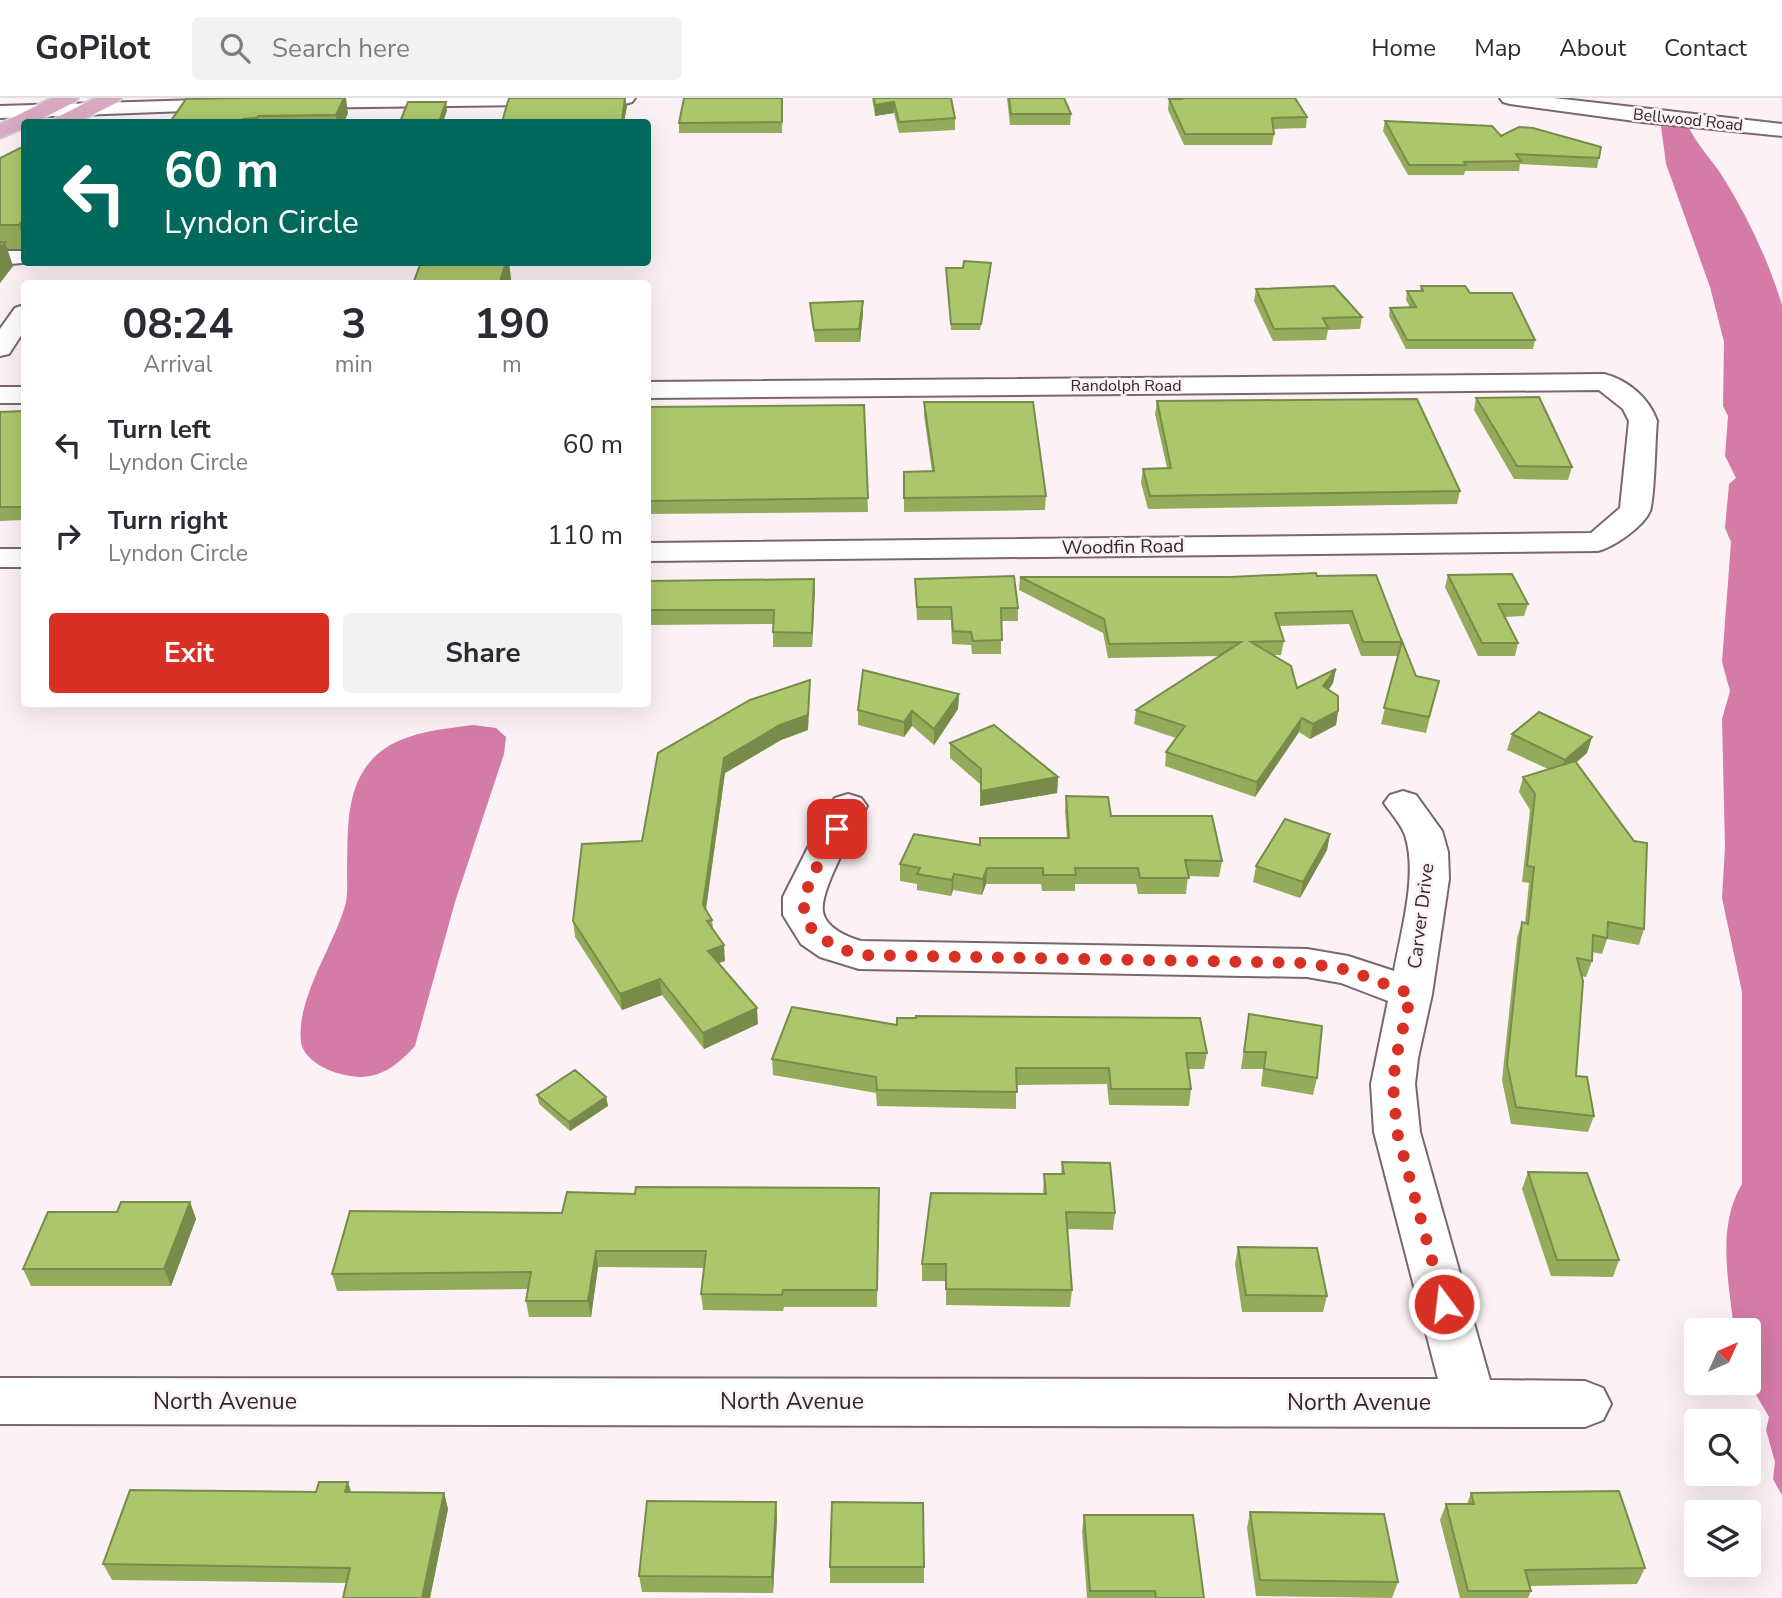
<!DOCTYPE html>
<html lang="en">
<head>
<meta charset="utf-8">
<style>
	body { margin:0; font-family:"Nunito Sans",sans-serif; background:#f2f2f3; color:#2b2b33; height:100vh; display:flex; flex-direction:column; font-size:26px; white-space:nowrap }
	* { box-sizing:border-box; margin:0 }
	p { font-size:23px; color:#7c7c81 }
	.icon { flex:none; width:38px; height:38px; fill:none; stroke:currentColor; stroke-width:2; stroke-linecap:round; stroke-linejoin:round }
	.map { position:relative; flex:1; overflow:hidden }
	.drawer { position:absolute; left:21px; top:182px; width:630px; height:427px; display:flex; flex-direction:column; background:#fff; border-radius:7px; box-shadow:0 7px 28px #0002 }
	.drawer>* { flex:none }
	.guide { position:absolute; left:21px; top:21px; width:630px; height:147px; border-radius:7px; box-shadow:0 7px 28px #0002; background:#00695c; color:#fff; overflow:hidden }
	.needle { width:46px; rotate:45deg }
	.tools { position:absolute; left:1684px; top:1220px; display:grid; gap:14px }
	.tools a { display:grid; place-items:center; width:77px; height:77px; border-radius:7px; background:#fff; box-shadow:0 7px 28px #0002; font-size:35px }
	.pin { position:absolute; display:grid; place-items:center; width:60px; height:60px; color:#fff; margin:-30px; border-radius:14px; box-shadow:0 4px 10px #0006 }
	.me { position:absolute; width:77px; margin:-38px; rotate:345deg; stroke-linejoin:round; filter:drop-shadow(0 0 5px #0008) }
	.turn { display:flex; align-items:center; gap:24px; height:147px; padding:0 28px; font-size:32px }
	.turn .icon { width:91px; height:91px; stroke-width:2.5 }
	.turn b { display:block; font-size:49px; line-height:60px }
	.eta { display:flex; justify-content:space-evenly; align-items:center; height:119px; text-align:center }
	.eta b { font-size:42px; font-weight:700; line-height:49px }
	.action { display:flex; gap:14px; margin-top:auto; padding:14px 28px }
	.action a { flex:1; height:80px; border-radius:7px; background:#d93025; color:#fff; font-size:28px; font-weight:700; line-height:80px; text-align:center }
	.action a+a { background:#f2f2f3; color:#2b2b33 }
	ul { padding:0; list-style:none }
	li { display:flex; align-items:center; gap:21px; height:91px; padding:0 28px }
	li div { flex:1 }
	li b { display:block; font-size:26px }
	li em { font-style:normal }
	header { display:flex; align-items:center; gap:42px; box-sizing:border-box; height:98px; padding:0 35px; background:#fff; border-bottom:2px solid #e1e1e2 }
	header strong { font-size:33px }
	nav { display:flex; gap:38px; margin-inline-start:auto; font-size:24px }
	.search { width:490px; height:63px; background:#f2f2f3; display:flex; align-items:center; gap:18px; box-sizing:border-box; padding:0 24px; border-radius:7px; color:#7c7c81; font-size:26px }
	.map>svg:first-child { display:block }
</style>
</head>
<body>
<header>
<strong>GoPilot</strong>
<div class="search"><svg class="icon" aria-label="search" viewBox="0 0 24 24"><circle cx="10" cy="10" r="6"/><path d="M15 15l6 6"/></svg>Search here</div>
<nav><a>Home</a><a>Map</a><a>About</a><a>Contact</a></nav>
</header>
<div class="map">
<svg width="1782" height="1500" viewBox="0 0 1782 1500">
	<rect width="100%" height="100%" fill="#fcf2f6"/>
	<path fill="#d57ba8" d="M 1661,28 L 1689,30 C 1699,50 1715,65 1726,84 C 1749,122 1769,164 1782,207 L 1782,1397 L 1773,1381 L 1775,1364 L 1766,1332 L 1769,1319 L 1748,1283 L 1748,1232 L 1734,1232 C 1729,1184 1716,1129 1742,1086 L 1742,894 L 1722,800 L 1725,749 L 1722,621 L 1730,593 L 1722,564 L 1731,444 L 1725,430 L 1729,386 L 1736,380 L 1725,358 L 1728,318 L 1723,308 L 1724,244 L 1710,189 L 1666,66 Z
		M 474,627 L 496,630 L 506,639 L 504,656 L 455,804 L 415,948 C 398,967 378,983 351,978 C 333,976 304,964 301,944 C 296,901 333,849 345,808 C 348,798 347,786 347,776 C 348,743 345,700 364,672 C 387,635 435,632 474,627 Z"/>
	<g fill="none" stroke-linecap="round" stroke-linejoin="round">
		<defs>
			<path id="minor" d="M 296,0 L 635,0 L 632,4 L 625,6 L 289,10 L 286,6 L 289,2 Z
				M 1500,0 L 1554,0 L 1782,26 L 1782,38 L 1642,24 L 1510,6 L 1503,4 Z
				M 232,1 L 239,3 L 242,7 L 239,11 L 0,20 L 0,8 Z
				M 0,153 L 24,153 L 24,164 L 33,164 L 0,167 Z
				M 24,207 L 24,233 L 9,256 L 0,258 L 0,231 L 15,210 Z
				M 1604,276 C 1628,282 1649,300 1657,323 C 1655,342 1655,398 1650,413 C 1643,429 1614,449 1598,453 L 648,463 L 648,445 L 1591,435 L 1620,410 L 1629,323 L 1623,311 L 1599,292 L 648,300 L 648,284 Z
				M 0,289 L 24,289 L 24,305 L 0,305 Z
				M 0,451 L 24,451 L 24,469 L 0,469 Z
				M 1403,693 L 1416,697 L 1442,733 L 1448,754 L 1449,781 L 1432,896 L 1418,960 L 1415,986 L 1420,1034 L 1490,1282 L 1585,1283 L 1603,1290 L 1611,1306 L 1603,1322 L 1585,1329 L 0,1326 L 0,1280 L 1438,1281 L 1374,1034 L 1371,986 L 1388,903 L 1341,885 L 1307,879 L 859,871 L 820,859 L 801,846 L 783,817 L 783,799 L 829,708 L 835,700 L 848,696 L 861,700 L 867,708 C 856,730 819,792 823,814 C 826,830 847,839 861,843 L 1307,851 L 1348,858 L 1394,873 C 1401,833 1418,776 1405,737 C 1401,726 1391,715 1384,705 L 1390,697 Z"/>
			<path id="major" d="M 52,0 L 78,0 L 75,4 L 35,24 L 24,24 L 24,30 L 0,40 L 0,26 Z
				M 95,0 L 121,0 L 118,4 L 78,24 L 53,24 L 56,20 Z"/>
		</defs>
		<use href="#minor" stroke="#7b666f" stroke-width="4"/>
		<use href="#major" stroke="#d2d0d1" stroke-width="4"/>
		<use href="#minor" fill="#fff" fill-rule="evenodd"/>
		<use href="#major" fill="#d9aac2" fill-rule="evenodd"/>
	</g>
	<path fill="#94ab5c" d="M 684,0 L 783,0 L 782,35 L 679,35 L 679,25 Z
		M 872,0 L 951,0 L 955,20 L 955,32 L 899,35 L 894,15 L 875,18 Z
		M 1007,0 L 1064,0 L 1071,16 L 1070,27 L 1010,27 Z
		M 1173,0 L 1295,0 L 1307,19 L 1306,30 L 1273,31 L 1274,36 L 1272,47 L 1184,47 L 1168,12 L 1169,1 L 1174,1 Z
		M 186,1 L 348,15 L 344,24 L 170,24 Z
		M 627,8 L 624,24 L 502,24 Z
		M 1385,23 L 1501,38 L 1599,60 L 1597,70 L 1520,66 L 1519,73 L 1465,73 L 1464,77 L 1408,77 L 1383,33 Z
		M 24,48 L 24,151 L 7,151 L 13,168 L 0,185 L 0,60 Z
		M 421,164 L 509,164 L 511,182 L 510,186 L 413,186 Z
		M 991,165 L 980,232 L 951,232 L 946,170 L 963,170 Z
		M 1421,188 L 1535,242 L 1533,251 L 1406,251 L 1389,218 L 1390,210 L 1410,209 L 1406,202 L 1407,193 L 1420,193 Z
		M 1256,191 L 1362,219 L 1360,231 L 1328,232 L 1326,242 L 1273,243 L 1254,203 Z
		M 863,203 L 863,215 L 860,244 L 815,244 L 811,217 L 810,205 Z
		M 1476,300 L 1572,369 L 1568,382 L 1514,381 L 1474,312 Z
		M 1157,303 L 1460,393 L 1457,406 L 1148,411 L 1141,385 L 1143,371 L 1167,370 L 1155,316 Z
		M 924,304 L 1046,398 L 1045,412 L 904,414 L 904,374 L 932,373 L 924,317 Z
		M 864,307 L 868,414 L 648,416 L 648,309 Z
		M 24,313 L 24,422 L 0,423 L 0,314 Z
		M 1448,477 L 1528,506 L 1524,518 L 1505,519 L 1518,545 L 1515,558 L 1478,558 L 1445,489 Z
		M 1317,478 L 1402,544 L 1416,578 L 1439,583 L 1426,635 L 1381,626 L 1398,558 L 1361,558 L 1349,526 L 1279,528 L 1284,543 L 1281,557 L 1273,557 L 1297,590 L 1336,571 L 1333,585 L 1328,592 L 1338,613 L 1336,627 L 1310,641 L 1299,634 L 1255,699 L 1165,668 L 1166,654 L 1176,640 L 1134,626 L 1136,612 L 1219,558 L 1108,560 L 1103,535 L 1019,492 L 1020,479 L 1230,479 Z
		M 814,481 L 812,549 L 773,549 L 773,526 L 648,527 L 648,483 Z
		M 915,481 L 1018,510 L 1018,523 L 1001,523 L 1001,556 L 972,556 L 971,547 L 952,546 L 951,522 L 917,522 Z
		M 810,582 L 808,632 L 781,642 L 725,675 L 706,812 L 712,822 L 713,831 L 725,863 L 719,865 L 758,926 L 704,951 L 662,897 L 622,912 L 575,839 L 573,823 L 642,743 Z
		M 959,596 L 958,611 L 934,647 L 912,628 L 904,639 L 858,627 L 858,612 Z
		M 1512,636 L 1592,639 L 1587,655 L 1576,665 L 1644,831 L 1639,847 L 1607,841 L 1602,856 L 1592,854 L 1592,863 L 1586,879 L 1581,878 L 1576,978 L 1594,1018 L 1588,1034 L 1511,1026 L 1502,982 L 1517,840 L 1522,824 L 1525,825 L 1529,785 L 1522,784 L 1530,712 L 1519,694 L 1523,679 L 1548,671 L 1507,652 Z
		M 950,645 L 1058,679 L 1057,695 L 980,708 L 980,686 L 950,660 Z
		M 1066,698 L 1222,763 L 1219,779 L 1188,778 L 1186,796 L 1138,796 L 1136,786 L 1075,786 L 1075,793 L 1042,793 L 1041,786 L 986,786 L 982,797 L 953,792 L 951,798 L 917,792 L 917,786 L 900,783 L 900,766 L 980,747 L 1067,740 L 1065,714 Z
		M 1330,736 L 1327,752 L 1300,800 L 1253,784 L 1256,768 Z
		M 1249,916 L 1317,980 L 1313,997 L 1261,988 L 1263,971 L 1241,971 Z
		M 897,927 L 1207,955 L 1204,971 L 1188,971 L 1191,991 L 1189,1008 L 1109,1007 L 1107,986 L 1016,987 L 1016,1011 L 877,1008 L 876,995 L 773,977 L 772,961 Z
		M 537,997 L 606,999 L 608,1008 L 570,1033 L 539,1006 Z
		M 1062,1064 L 1115,1115 L 1113,1132 L 1067,1131 L 1072,1192 L 1070,1209 L 946,1207 L 946,1183 L 922,1183 L 922,1166 L 1043,1096 L 1044,1076 L 1061,1076 Z
		M 1528,1074 L 1619,1162 L 1613,1179 L 1551,1178 L 1522,1091 Z
		M 190,1104 L 196,1121 L 171,1188 L 31,1188 L 23,1171 Z
		M 879,1107 L 877,1209 L 784,1209 L 783,1213 L 703,1212 L 701,1196 L 704,1170 L 598,1169 L 591,1219 L 529,1219 L 526,1203 L 528,1191 L 337,1193 L 332,1176 L 562,1115 Z
		M 1238,1149 L 1327,1198 L 1323,1214 L 1242,1214 L 1235,1166 Z
		M 352,1394 L 444,1395 L 448,1411 L 430,1500 L 343,1500 L 346,1485 L 112,1482 L 103,1466 Z
		M 1471,1395 L 1645,1470 L 1637,1486 L 1530,1488 L 1531,1493 L 1528,1500 L 1460,1500 L 1440,1422 L 1446,1406 L 1467,1406 Z
		M 776,1404 L 777,1420 L 773,1495 L 642,1494 L 639,1478 Z
		M 1250,1414 L 1398,1484 L 1392,1500 L 1256,1498 L 1247,1430 Z
		M 1084,1417 L 1204,1500 L 1087,1500 L 1082,1433 Z
		M 830,1469 L 924,1469 L 924,1485 L 830,1485 Z"/>
	<path fill="#788b4b" d="M 344,0 L 346,0 L 348,15 L 344,24 L 337,24 L 336,17 Z
		M 625,0 L 627,8 L 624,24 L 622,24 Z
		M 446,4 L 447,13 L 443,24 L 439,24 Z
		M 894,4 L 894,15 L 875,18 L 875,7 Z
		M 24,120 L 24,147 L 19,127 Z
		M 5,144 L 13,168 L 0,185 L 0,150 Z
		M 506,164 L 509,164 L 511,182 L 510,186 L 501,186 Z
		M 991,165 L 991,171 L 980,232 L 981,226 Z
		M 863,203 L 863,215 L 860,244 L 859,231 Z
		M 814,481 L 815,495 L 812,549 L 812,535 Z
		M 1336,571 L 1333,585 L 1321,603 L 1323,588 Z
		M 810,582 L 808,632 L 781,642 L 725,675 L 704,823 L 703,807 L 724,660 Z
		M 959,596 L 958,611 L 934,647 L 934,631 Z
		M 912,613 L 912,628 L 904,639 L 904,624 Z
		M 1338,613 L 1336,627 L 1310,641 L 1313,626 Z
		M 1302,620 L 1299,634 L 1255,699 L 1257,684 Z
		M 1592,639 L 1587,655 L 1560,677 L 1565,662 Z
		M 1058,679 L 1057,695 L 980,708 L 981,693 Z
		M 1330,736 L 1327,752 L 1300,800 L 1303,784 Z
		M 987,770 L 986,786 L 982,797 L 983,781 Z
		M 954,776 L 953,792 L 951,798 L 952,782 Z
		M 724,847 L 725,863 L 709,868 L 708,853 Z
		M 660,881 L 662,897 L 622,912 L 620,896 Z
		M 757,910 L 758,926 L 704,951 L 703,935 Z
		M 606,999 L 608,1008 L 570,1033 L 569,1024 Z
		M 190,1104 L 196,1121 L 171,1188 L 164,1171 Z
		M 596,1153 L 598,1169 L 591,1219 L 588,1203 Z
		M 348,1384 L 353,1400 L 345,1394 Z
		M 444,1395 L 448,1411 L 430,1500 L 422,1500 Z
		M 776,1404 L 777,1420 L 773,1495 L 772,1479 Z"/>
	<path fill="#acc76b" stroke="#788b4b" stroke-width="2" d="M 250,0 L 344,0 L 336,17 L 258,18 L 257,20 L 243,21 L 240,24 L 170,24 L 186,1 Z
		M 509,0 L 625,0 L 622,23 L 502,24 Z
		M 684,0 L 782,0 L 782,24 L 679,25 Z
		M 874,0 L 951,0 L 955,20 L 899,24 L 894,4 L 875,7 Z
		M 1009,0 L 1064,0 L 1071,16 L 1011,16 Z
		M 1180,0 L 1295,0 L 1307,19 L 1272,20 L 1274,36 L 1185,36 L 1169,1 L 1181,1 Z
		M 408,4 L 446,4 L 439,24 L 400,24 Z
		M 76,22 L 96,24 L 71,24 Z
		M 1385,23 L 1492,28 L 1501,38 L 1519,29 L 1533,30 L 1601,49 L 1599,60 L 1516,56 L 1521,63 L 1464,64 L 1466,67 L 1409,67 Z
		M 24,48 L 24,120 L 19,127 L 0,127 L 0,60 Z
		M 0,144 L 5,144 L 0,150 Z
		M 964,163 L 991,165 L 981,226 L 951,226 L 946,170 L 963,170 Z
		M 421,164 L 506,164 L 500,184 L 413,186 Z
		M 1334,188 L 1362,219 L 1323,220 L 1328,230 L 1274,231 L 1256,191 Z
		M 1421,188 L 1465,188 L 1470,195 L 1512,195 L 1535,242 L 1407,242 L 1390,210 L 1416,209 L 1407,193 L 1423,193 Z
		M 863,203 L 859,231 L 814,232 L 810,205 Z
		M 1539,299 L 1572,369 L 1517,368 L 1476,300 Z
		M 1417,301 L 1460,393 L 1150,398 L 1143,371 L 1171,370 L 1157,303 Z
		M 924,304 L 1033,304 L 1046,398 L 904,400 L 904,374 L 934,373 Z
		M 864,307 L 868,400 L 648,403 L 648,309 Z
		M 24,313 L 24,409 L 0,409 L 0,314 Z
		M 1316,475 L 1317,478 L 1376,477 L 1402,544 L 1363,544 L 1352,513 L 1275,515 L 1284,543 L 1251,544 L 1291,568 L 1297,590 L 1336,571 L 1323,588 L 1338,598 L 1338,613 L 1313,626 L 1302,620 L 1257,684 L 1166,654 L 1185,628 L 1136,612 L 1241,544 L 1109,546 L 1104,521 L 1020,479 L 1230,479 Z
		M 1512,476 L 1528,506 L 1498,506 L 1518,545 L 1482,545 L 1448,477 Z
		M 1014,478 L 1018,510 L 1001,510 L 1002,542 L 973,543 L 971,534 L 953,533 L 951,509 L 917,509 L 915,481 Z
		M 814,481 L 812,535 L 773,534 L 774,512 L 648,512 L 648,483 Z
		M 1402,543 L 1416,578 L 1439,583 L 1429,619 L 1384,610 Z
		M 863,572 L 959,596 L 934,631 L 912,613 L 904,624 L 858,612 Z
		M 810,582 L 808,617 L 780,627 L 724,660 L 703,807 L 712,822 L 707,823 L 724,847 L 708,853 L 757,910 L 703,935 L 660,881 L 620,896 L 573,823 L 582,746 L 642,743 L 658,655 L 750,602 Z
		M 1539,614 L 1592,639 L 1565,662 L 1512,636 Z
		M 994,627 L 1058,679 L 981,693 L 981,671 L 950,645 Z
		M 1575,663 L 1634,743 L 1647,745 L 1644,831 L 1608,824 L 1607,840 L 1593,837 L 1592,863 L 1577,860 L 1583,883 L 1576,978 L 1587,979 L 1594,1018 L 1516,1009 L 1507,966 L 1522,824 L 1528,826 L 1534,769 L 1527,768 L 1535,696 L 1523,679 Z
		M 1066,698 L 1108,699 L 1111,718 L 1212,718 L 1222,763 L 1185,762 L 1189,780 L 1140,780 L 1138,770 L 1075,770 L 1076,777 L 1043,777 L 1043,770 L 987,770 L 983,781 L 954,776 L 952,782 L 917,776 L 920,770 L 900,766 L 914,736 L 980,747 L 980,740 L 1069,740 Z
		M 1285,721 L 1330,736 L 1303,784 L 1256,768 Z
		M 792,909 L 897,927 L 897,920 L 916,920 L 916,918 L 1200,920 L 1207,955 L 1186,955 L 1191,991 L 1111,991 L 1109,970 L 1016,970 L 1017,994 L 877,992 L 876,979 L 772,961 Z
		M 1249,916 L 1322,928 L 1317,980 L 1264,971 L 1266,954 L 1244,954 Z
		M 575,972 L 606,999 L 569,1024 L 537,997 Z
		M 1062,1064 L 1110,1065 L 1115,1115 L 1066,1114 L 1072,1192 L 946,1191 L 946,1166 L 922,1166 L 931,1095 L 1046,1096 L 1044,1076 L 1064,1076 Z
		M 1528,1074 L 1587,1075 L 1619,1162 L 1557,1162 Z
		M 636,1089 L 879,1090 L 877,1192 L 783,1192 L 782,1197 L 701,1196 L 706,1153 L 596,1153 L 588,1203 L 526,1203 L 531,1174 L 332,1176 L 350,1113 L 562,1115 L 567,1094 L 635,1096 Z
		M 121,1104 L 190,1104 L 164,1171 L 23,1171 L 48,1114 L 117,1114 Z
		M 1238,1149 L 1317,1150 L 1327,1198 L 1246,1197 Z
		M 319,1384 L 348,1384 L 345,1394 L 444,1395 L 422,1500 L 343,1500 L 350,1470 L 103,1466 L 130,1392 L 316,1394 Z
		M 1619,1393 L 1645,1470 L 1525,1472 L 1531,1493 L 1468,1493 L 1446,1406 L 1474,1406 L 1471,1395 Z
		M 647,1403 L 776,1404 L 772,1479 L 639,1478 Z
		M 832,1404 L 923,1405 L 924,1469 L 830,1469 Z
		M 1250,1414 L 1384,1416 L 1398,1484 L 1260,1482 Z
		M 1084,1417 L 1193,1417 L 1204,1500 L 1156,1500 L 1155,1493 L 1090,1493 Z"/>
	<g fill="none" stroke-linecap="round" stroke-linejoin="round">
		<path stroke="#d93025" stroke-width="12" stroke-dasharray="0 21.6" d="M 837,731 C 807,790 772,829 859,857 L 1307,865 L 1348,872 L 1411,896 L 1396,960 L 1393,986 L 1397,1034 L 1444,1206"/>
	</g>
	<g text-anchor="middle" dominant-baseline="central" stroke-width="5" stroke-linejoin="round" paint-order="stroke">
		<g font-size="16" fill="#31282c" stroke="#fcf2f6">
			<text transform="translate(1688 22) rotate(6)">Bellwood Road</text>
			<text x="1126" y="288">Randolph Road</text>
		</g>
		<g font-size="19" fill="#31282c" stroke="#fcf2f6">
			<text transform="translate(1123 449) rotate(-1)">Woodfin Road</text>
			<text transform="translate(1421 818) rotate(-83)">Carver Drive</text>
		</g>
		<g font-size="23" fill="#31282c" stroke="#fcf2f6">
			<text x="225" y="1303">North Avenue</text>
			<text x="792" y="1303">North Avenue</text>
			<text x="1359" y="1304">North Avenue</text>
		</g>
	</g>
</svg>
<div class="tools">
<a><svg class="needle" viewBox="-14 -14 28 28"><path d="M0-13l5 13h-10z" fill="#e53935"/><path d="M0 13l5-13h-10z" fill="#7c7c81"/></svg></a>
<a><svg class="icon" aria-label="search" viewBox="0 0 24 24"><circle cx="10" cy="10" r="6"/><path d="M15 15l6 6"/></svg></a>
<a><svg class="icon" aria-label="layers" viewBox="0 0 24 24"><path d="M12 4l9 5-9 5-9-5zM3 14l9 5 9-5"/></svg></a>
</div>
<div class="pin" style="left:837px;top:731px;background:#d93025"><svg class="icon" aria-label="arrive" viewBox="0 0 24 24"><path d="M6 21V4h12l-3 4 3 4H6"/></svg></div>
<svg class="me" style="left:1444px;top:1206px" viewBox="-20 -20 40 40"><circle r="17" fill="#d93025" stroke="#fff" stroke-width="3"/><path d="M0-11L8 9 0 5-8 9z" fill="#fff"/></svg>
<div class="guide">
<div class="turn"><svg class="icon" aria-label="left" viewBox="0 0 24 24"><path d="M17 20v-9H6M10 6l-5 5 5 5"/></svg><div><b>60 m</b>Lyndon Circle</div></div>
</div>
<section class="drawer">
<div class="eta">
<div><b>08:24</b><p>Arrival</p></div>
<div><b>3</b><p>min</p></div>
<div><b>190</b><p>m</p></div>
</div>
<ul>
<li><svg class="icon" aria-label="left" viewBox="0 0 24 24"><path d="M17 20v-9H6M10 6l-5 5 5 5"/></svg><div><b>Turn left</b><p>Lyndon Circle</p></div><em>60 m</em></li>
<li><svg class="icon" aria-label="right" viewBox="0 0 24 24"><path d="M7 20v-9h11M14 6l5 5-5 5"/></svg><div><b>Turn right</b><p>Lyndon Circle</p></div><em>110 m</em></li>
</ul>
<div class="action"><a>Exit</a><a>Share</a></div>
</section>
</div>
</body>
</html>
